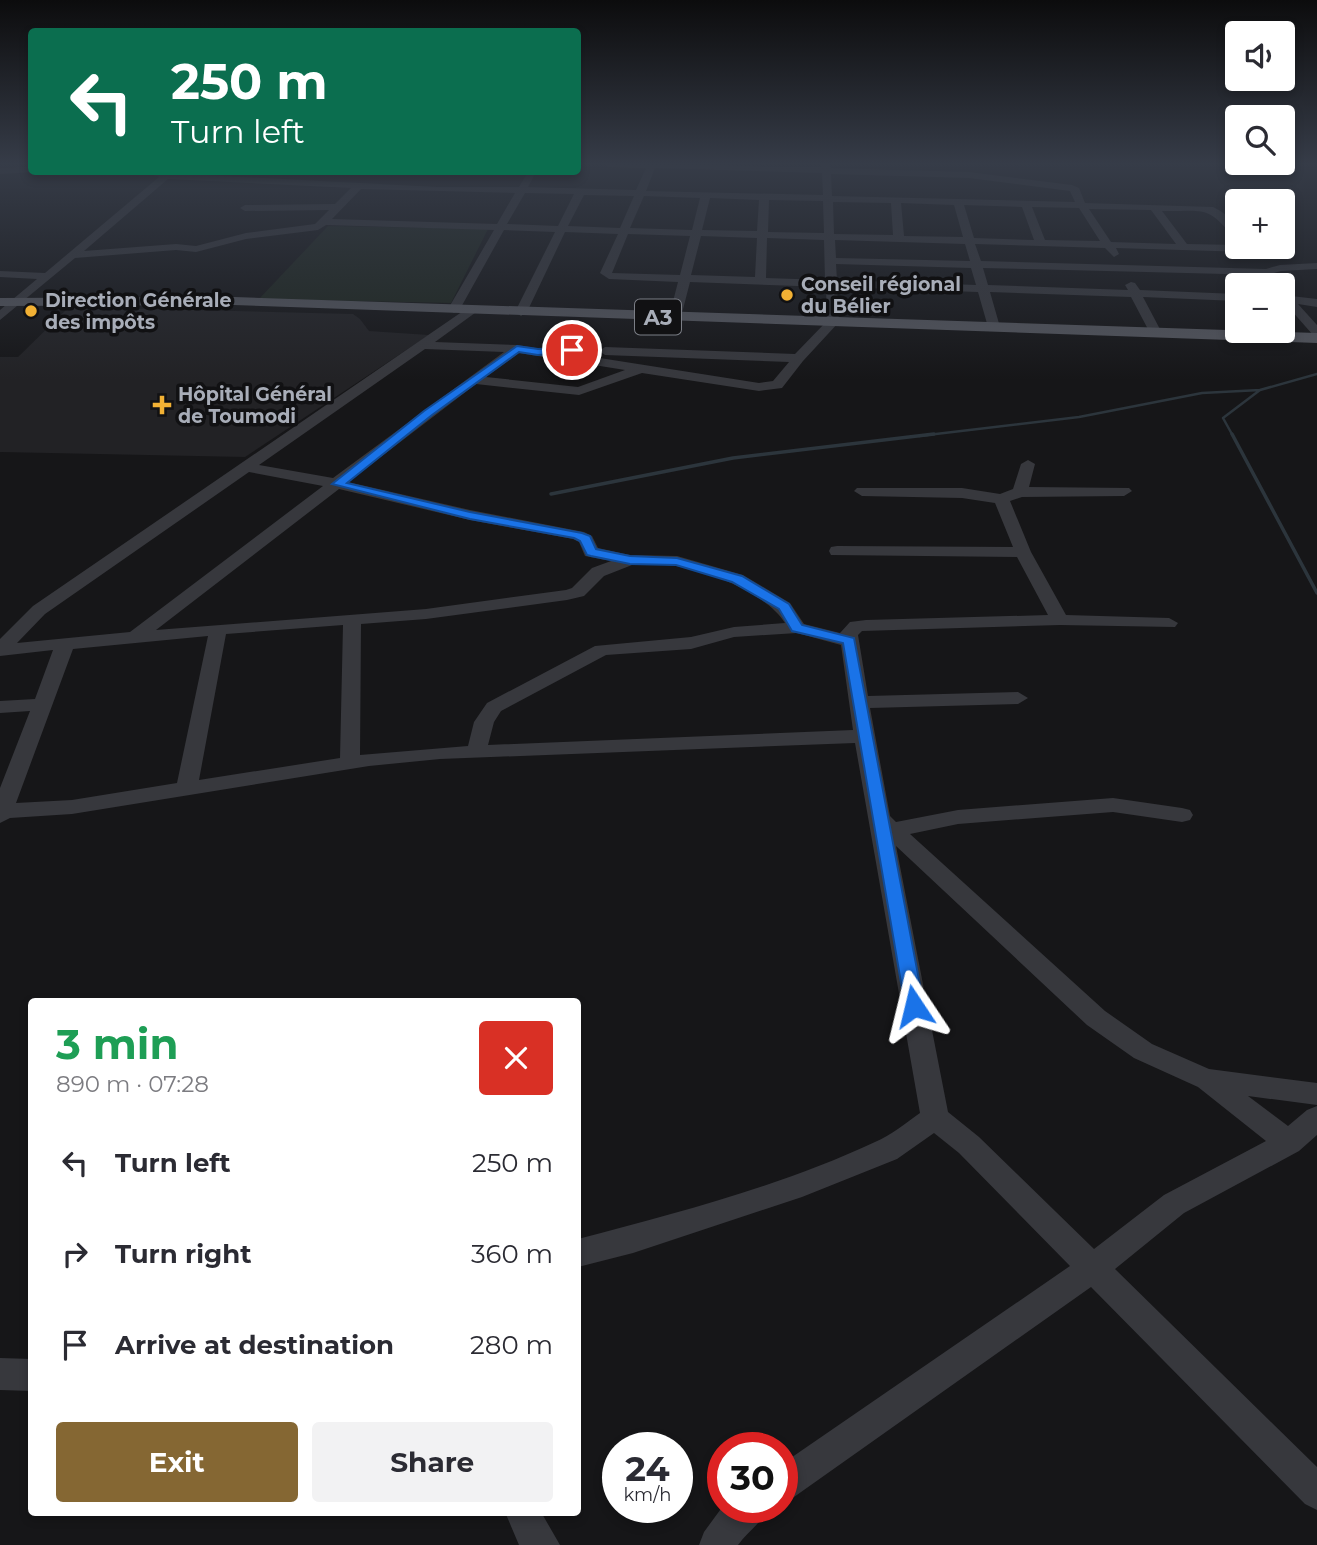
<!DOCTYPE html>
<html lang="en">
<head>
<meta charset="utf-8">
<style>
	body { margin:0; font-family:Montserrat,sans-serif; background:#f2f2f3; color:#2b2b33; height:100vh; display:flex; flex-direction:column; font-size:26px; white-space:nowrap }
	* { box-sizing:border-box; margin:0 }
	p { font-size:23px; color:#7c7c81 }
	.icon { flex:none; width:38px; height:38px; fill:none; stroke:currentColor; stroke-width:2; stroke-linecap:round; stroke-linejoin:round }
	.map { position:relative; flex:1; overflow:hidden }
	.drawer { position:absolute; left:28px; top:998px; width:553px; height:518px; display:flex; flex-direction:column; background:#fff; border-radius:7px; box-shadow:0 4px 10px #0003 }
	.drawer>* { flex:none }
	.hud { position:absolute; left:28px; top:28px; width:553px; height:147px; border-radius:7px; box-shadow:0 4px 10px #0003; background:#0b6e4f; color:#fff; overflow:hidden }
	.tools { position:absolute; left:1225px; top:21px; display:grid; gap:14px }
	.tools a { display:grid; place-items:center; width:70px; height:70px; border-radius:7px; background:#fff; box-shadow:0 4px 10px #0003; font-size:35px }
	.speed { position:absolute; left:602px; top:1432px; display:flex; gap:14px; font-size:35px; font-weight:700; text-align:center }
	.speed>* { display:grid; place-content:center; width:91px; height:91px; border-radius:50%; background:#fff; box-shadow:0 4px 10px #0003; line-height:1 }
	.speed small { font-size:18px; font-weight:400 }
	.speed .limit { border:10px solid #d22; background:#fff; color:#111 }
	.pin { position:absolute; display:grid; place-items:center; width:60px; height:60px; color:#fff; margin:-30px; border:4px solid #fff; border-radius:50%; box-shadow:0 2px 7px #0007 }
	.me { position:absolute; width:77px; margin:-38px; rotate:350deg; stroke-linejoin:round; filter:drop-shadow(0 0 5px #0008) }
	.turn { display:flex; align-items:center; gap:24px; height:147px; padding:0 28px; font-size:32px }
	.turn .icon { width:91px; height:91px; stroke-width:2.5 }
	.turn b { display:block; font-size:49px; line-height:60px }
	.round { display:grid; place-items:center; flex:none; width:74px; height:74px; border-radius:7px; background:#f2f2f3 }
	.overview { display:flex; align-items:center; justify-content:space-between; height:119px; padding:0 28px }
	h1 { font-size:42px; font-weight:700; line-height:52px; color:#1e9e55 }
	.primary-button { display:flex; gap:14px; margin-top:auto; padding:14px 28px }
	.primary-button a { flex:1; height:80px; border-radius:7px; background:#856733; color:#fff; font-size:28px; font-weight:700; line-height:80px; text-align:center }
	.primary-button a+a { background:#f2f2f3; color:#2b2b33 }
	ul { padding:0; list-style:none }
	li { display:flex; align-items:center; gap:21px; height:91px; padding:0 28px }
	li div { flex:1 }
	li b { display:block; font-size:26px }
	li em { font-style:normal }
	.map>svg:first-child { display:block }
</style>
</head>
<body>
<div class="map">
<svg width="1317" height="1545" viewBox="0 0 1317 1545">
	<rect width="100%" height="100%" fill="#161618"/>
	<path fill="#222225" d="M 69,307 L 353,314 L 360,319 L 369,331 L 429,335 L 245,457 L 0,452 L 0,357 L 18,357 Z"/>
	<path fill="#1e261f" d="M 328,226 L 488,229 L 451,303 L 259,299 Z"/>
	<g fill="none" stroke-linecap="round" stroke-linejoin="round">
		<path stroke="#2c353c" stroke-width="2.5" d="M 919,436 L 1079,417 L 1202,393 L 1260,390
			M 1233,436 L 1223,418 L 1260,390 L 1317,374"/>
		<path stroke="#2c353c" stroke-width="3.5" d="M 1232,434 L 1317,593
			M 551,494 L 733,458 L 934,434"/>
		<path fill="#37383d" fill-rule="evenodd" d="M 604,164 L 822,167 L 822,164 L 830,164 L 831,168 L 969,172 L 1072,185 L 1079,188 L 1085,203 L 1213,207 C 1226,213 1237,223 1237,238 L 1233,237 C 1207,204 1202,212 1162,211 L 1187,244 L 1237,245 L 1253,249 L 1248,252 L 1116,248 L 1119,254 L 1114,257 L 1105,248 L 975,244 L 981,261 L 1266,269 L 1280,265 L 1317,263 L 1317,269 L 1281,271 L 1266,275 L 983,268 L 988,285 L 1128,290 L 1125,285 L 1131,282 L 1135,283 L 1140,290 L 1237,294 L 1237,301 L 1143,297 L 1162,333 L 1156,337 L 1150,333 L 1131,297 L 990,292 L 1000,327 L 994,331 L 988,327 L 978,292 L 837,287 L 839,322 L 803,361 L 782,388 L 759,391 L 642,373 L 579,395 L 476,384 L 348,482 L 470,510 L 584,532 L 592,536 L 598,548 L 630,555 L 677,556 L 743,575 L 790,603 L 804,624 L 840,633 L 850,622 L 866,620 L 1048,615 L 1017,557 L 831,555 L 829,551 L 831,547 L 837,546 L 1013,547 L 995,503 L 962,498 L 862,496 L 854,491 L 857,488 L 962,488 L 1000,494 L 1013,489 L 1021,464 L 1028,460 L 1035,464 L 1029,487 L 1129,488 L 1132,491 L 1124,496 L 1022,497 L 1010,501 L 1031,552 L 1066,615 L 1169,618 L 1178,623 L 1175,627 L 1060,625 L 862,631 L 858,635 L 868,696 L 1018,692 L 1028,698 L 1018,704 L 870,708 L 890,816 L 896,822 L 958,810 L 1113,798 L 1182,808 L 1190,810 L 1193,815 L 1190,820 L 1182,822 L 1113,812 L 958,824 L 910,834 L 1105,1011 L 1152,1044 L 1209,1069 L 1317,1083 L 1317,1105 L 1248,1096 L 1288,1126 L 1307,1110 L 1317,1106 L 1317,1135 L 1299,1151 L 1184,1213 L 1115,1269 L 1317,1467 L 1317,1510 L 1305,1504 L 1091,1287 L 794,1497 L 782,1502 L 782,1464 L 1070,1266 L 959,1153 L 934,1133 L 897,1159 L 802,1197 L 633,1253 L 578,1267 L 578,1239 C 677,1213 781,1186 875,1142 C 891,1135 906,1123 920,1113 L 855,743 L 440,759 L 369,766 L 72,814 L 10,818 L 0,823 L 0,788 L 30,711 L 0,713 L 0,701 L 35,699 L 53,650 L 0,656 L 0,639 L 33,606 L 469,307 L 479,310 L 435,342 L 517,345 L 759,383 L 773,381 L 789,362 L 605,355 L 599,351 L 605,347 L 795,354 L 827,321 L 826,287 L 690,282 L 681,317 L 671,320 L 669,317 L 678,282 L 609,279 L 600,273 L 618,234 L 565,232 L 527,312 L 521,316 L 515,312 L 555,232 L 504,230 L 460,309 L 454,313 L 448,309 L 494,230 L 326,225 L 318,230 L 246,239 L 196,252 L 176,250 L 75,258 L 0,320 L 0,310 L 37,279 L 0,277 L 0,271 L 45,273 L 159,177 L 145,172 L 437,187 L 519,187 L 528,172 L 536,172 L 528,187 L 636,190 L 646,168 L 608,167 ZM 655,168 L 822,173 L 823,195 L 646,191 ZM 831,174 L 969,178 L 1070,191 L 1075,202 L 832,196 ZM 168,179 L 351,188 L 335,204 L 245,205 L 240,208 L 245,211 L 329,210 L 315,224 L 246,233 L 196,246 L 176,244 L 84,251 ZM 361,189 L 515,193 L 497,224 L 332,219 ZM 525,193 L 574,194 L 558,226 L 507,224 ZM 584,195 L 634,196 L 620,228 L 568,226 ZM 644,196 L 700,198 L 692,230 L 630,228 ZM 710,198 L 759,200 L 757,231 L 702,230 ZM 769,200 L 823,201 L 824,233 L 768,232 ZM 833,202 L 891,203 L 893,235 L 834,234 ZM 901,203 L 954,205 L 963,237 L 904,236 ZM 964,205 L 1022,207 L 1034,240 L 974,238 ZM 1032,207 L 1079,208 L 1100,241 L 1045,240 ZM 1089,209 L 1151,210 L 1176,244 L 1111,242 ZM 628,234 L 690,236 L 680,275 L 612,273 ZM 701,236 L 757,238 L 755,277 L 691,275 ZM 767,238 L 824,240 L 825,280 L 766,278 ZM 835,240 L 965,244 L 970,261 L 836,258 ZM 836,264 L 971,268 L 976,285 L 837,280 ZM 425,349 L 504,352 L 333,478 L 259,465 ZM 519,353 L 625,370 L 578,387 L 486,377 ZM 249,472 L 323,486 L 130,632 L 17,643 L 45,614 ZM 339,489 L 470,520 L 573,539 L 579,542 L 585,556 L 611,561 L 592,568 L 572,588 L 566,590 L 426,609 L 156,630 ZM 632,565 C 646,565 662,564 676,566 C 710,571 767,594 785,623 L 734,627 L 691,637 L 595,646 L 487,703 L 474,722 L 468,746 L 360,755 L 361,624 L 426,619 L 567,600 L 584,596 L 604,576 ZM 343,625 L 340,758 L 199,780 L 226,634 ZM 797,633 L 841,645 L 853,730 L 488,745 L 494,722 L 501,711 L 606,655 L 691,649 L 734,637 ZM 208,636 L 177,783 L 72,800 L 16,803 L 73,649 ZM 896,846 L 1087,1025 L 1134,1058 L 1198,1087 L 1266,1141 L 1164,1195 L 1094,1249 L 979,1137 L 948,1112 Z
			M 32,167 L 32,172 L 35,172 L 0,174 L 0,168 Z
			M 1283,291 L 1291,296 L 1317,299 L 1317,307 L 1298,304 L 1317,325 L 1317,336 L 1313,335 L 1283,301 Z
			M 0,1358 L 32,1359 L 32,1391 L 0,1390 Z
			M 723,1506 L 723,1507 L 769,1507 C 762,1523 748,1531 738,1545 L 699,1545 L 704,1532 Z
			M 505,1512 L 541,1512 L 560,1545 L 519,1545 Z"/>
		<path fill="#53555c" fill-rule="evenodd" d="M 234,297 L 1317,333 L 1317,343 L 234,305 L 0,306 L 0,298 Z"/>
	</g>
	<linearGradient id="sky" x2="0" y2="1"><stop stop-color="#0c0c0d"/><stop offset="0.43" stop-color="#363c48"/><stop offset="1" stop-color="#363c48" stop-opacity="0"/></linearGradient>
	<rect width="1317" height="380" fill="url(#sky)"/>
	<path fill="#1a73e8" stroke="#114b97" stroke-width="2" d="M 517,346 L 538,349 L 572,347 L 577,350 L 572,353 L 538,355 L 519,352 L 432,415 L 347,483 L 470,512 L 582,533 L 590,536 L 596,549 L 630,556 L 677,558 L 742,576 L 789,604 L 802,625 L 854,638 L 924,1006 L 921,1012 L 914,1014 L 908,1012 L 905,1006 L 843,643 L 792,631 L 779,609 L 732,582 L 676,565 L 630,564 L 591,556 L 587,555 L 580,541 L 574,538 L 470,519 L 332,484 L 424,411 Z"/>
	<g fill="#f2b134" stroke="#111113" stroke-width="2.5">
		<circle cx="787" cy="295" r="7"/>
		<circle cx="31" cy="311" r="7"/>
		<path d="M158.5 394.5h7v7h7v7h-7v7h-7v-7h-7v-7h7z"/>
	</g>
	<g text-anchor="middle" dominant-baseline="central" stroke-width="7" stroke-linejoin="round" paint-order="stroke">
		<g font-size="19" font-weight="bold" fill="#a8adb8" stroke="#111113" text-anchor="start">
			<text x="801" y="284">Conseil régional<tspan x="801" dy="22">du Bélier</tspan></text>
			<text x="45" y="300">Direction Générale<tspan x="45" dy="22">des impôts</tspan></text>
			<text x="178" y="394">Hôpital Général<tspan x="178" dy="22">de Toumodi</tspan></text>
		</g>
		<rect fill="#111113" stroke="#7b7e86" stroke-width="2" x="635" y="299.5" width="46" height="35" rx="5"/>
		<g font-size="21" font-weight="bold" fill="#a8adb8">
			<text x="658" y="317">A3</text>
		</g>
	</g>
</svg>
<div class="tools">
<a><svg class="icon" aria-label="sound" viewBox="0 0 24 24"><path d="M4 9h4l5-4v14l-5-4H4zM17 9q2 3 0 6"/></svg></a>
<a><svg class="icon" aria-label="search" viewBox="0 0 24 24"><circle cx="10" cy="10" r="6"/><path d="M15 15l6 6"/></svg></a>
<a>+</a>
<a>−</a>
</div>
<div class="speed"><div>24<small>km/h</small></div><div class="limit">30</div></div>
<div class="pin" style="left:572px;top:350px;background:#d93025"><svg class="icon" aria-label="arrive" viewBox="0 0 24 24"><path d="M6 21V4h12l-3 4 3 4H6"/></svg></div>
<svg class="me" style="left:914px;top:1006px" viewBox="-20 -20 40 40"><path d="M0-17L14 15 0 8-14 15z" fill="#1a73e8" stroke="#fff" stroke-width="4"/></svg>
<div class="hud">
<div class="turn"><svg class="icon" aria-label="left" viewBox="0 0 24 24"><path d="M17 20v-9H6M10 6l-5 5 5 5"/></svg><div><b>250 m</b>Turn left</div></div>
</div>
<section class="drawer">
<div class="overview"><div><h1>3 min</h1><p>890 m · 07:28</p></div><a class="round" style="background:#d93025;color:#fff"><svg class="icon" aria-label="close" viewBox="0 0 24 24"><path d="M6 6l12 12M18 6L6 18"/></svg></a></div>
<ul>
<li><svg class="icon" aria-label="left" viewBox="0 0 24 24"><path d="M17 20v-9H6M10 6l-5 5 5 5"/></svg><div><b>Turn left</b></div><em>250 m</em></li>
<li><svg class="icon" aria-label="right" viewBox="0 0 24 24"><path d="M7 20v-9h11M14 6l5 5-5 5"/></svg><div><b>Turn right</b></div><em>360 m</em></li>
<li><svg class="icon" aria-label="arrive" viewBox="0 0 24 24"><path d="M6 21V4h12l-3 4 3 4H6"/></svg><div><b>Arrive at destination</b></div><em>280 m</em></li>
</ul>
<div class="primary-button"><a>Exit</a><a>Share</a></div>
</section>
</div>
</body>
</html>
